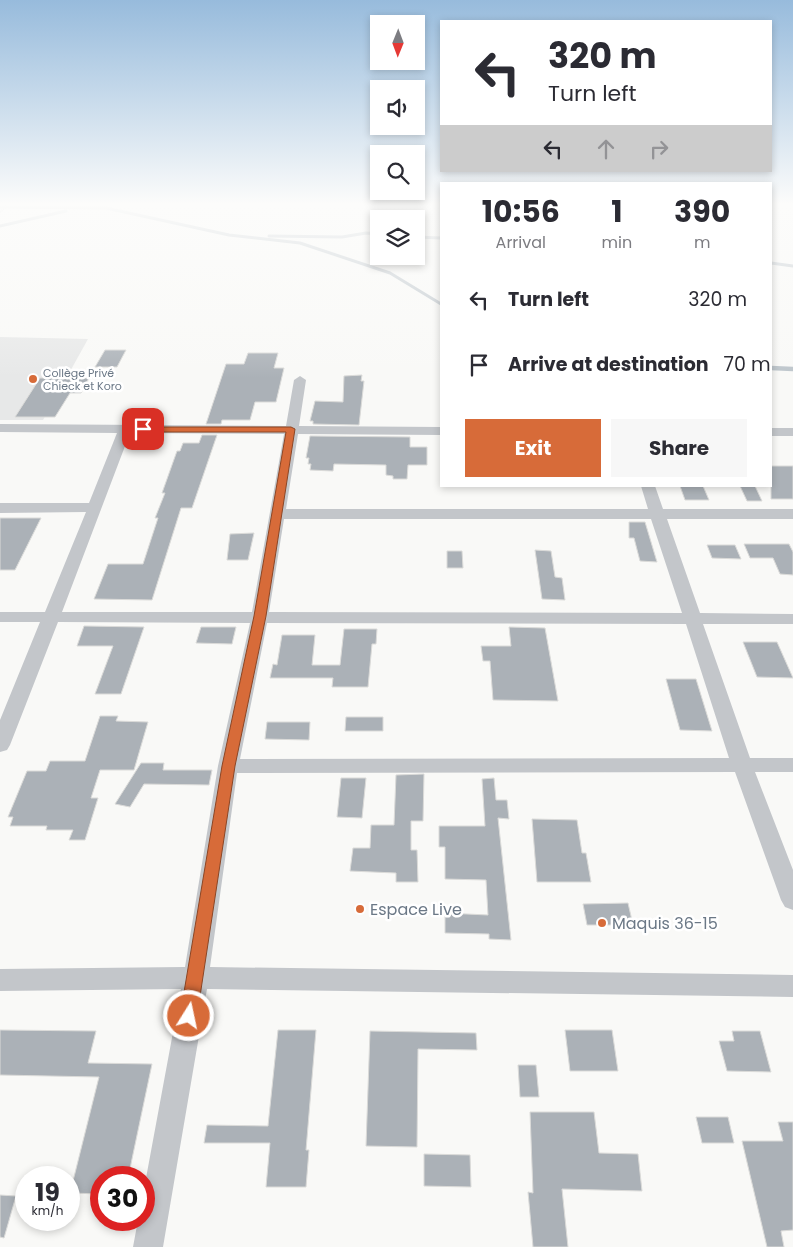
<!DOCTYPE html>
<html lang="en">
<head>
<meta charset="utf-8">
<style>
	body { margin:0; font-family:Poppins,sans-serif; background:#f7f7f7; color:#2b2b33; height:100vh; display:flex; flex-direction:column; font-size:19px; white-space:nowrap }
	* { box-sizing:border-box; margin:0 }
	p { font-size:16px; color:#7c7c81 }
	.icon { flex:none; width:28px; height:28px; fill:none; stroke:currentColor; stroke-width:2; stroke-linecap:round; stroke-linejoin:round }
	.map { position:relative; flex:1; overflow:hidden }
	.sheet { position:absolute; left:440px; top:182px; width:332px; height:305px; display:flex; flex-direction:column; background:#fff; border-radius:0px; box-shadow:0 2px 8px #0003 }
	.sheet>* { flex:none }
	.guide { position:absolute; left:440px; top:20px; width:332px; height:152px; border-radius:0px; box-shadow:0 2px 8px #0003; background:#fff; color:#2b2b33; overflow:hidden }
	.needle { width:32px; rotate:181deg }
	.fabs { position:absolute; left:370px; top:15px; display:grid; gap:10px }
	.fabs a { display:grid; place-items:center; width:55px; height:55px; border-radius:0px; background:#fff; box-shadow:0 2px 8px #0003; font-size:25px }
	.speed { position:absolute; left:15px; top:1166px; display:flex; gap:10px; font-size:25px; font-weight:700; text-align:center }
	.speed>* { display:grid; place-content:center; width:65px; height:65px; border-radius:50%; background:#fff; box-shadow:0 2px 8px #0003; line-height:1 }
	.speed small { font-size:12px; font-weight:400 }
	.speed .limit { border:8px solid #d22; background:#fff; color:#111 }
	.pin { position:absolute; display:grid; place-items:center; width:42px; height:42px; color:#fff; margin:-21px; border-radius:10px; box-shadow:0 2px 8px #0006 }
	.me { position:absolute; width:55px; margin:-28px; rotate:10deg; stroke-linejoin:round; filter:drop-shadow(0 0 4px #0008) }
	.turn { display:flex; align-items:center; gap:18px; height:105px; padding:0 25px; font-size:22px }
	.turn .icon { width:65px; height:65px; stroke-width:2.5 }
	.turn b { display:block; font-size:35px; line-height:42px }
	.lanes { display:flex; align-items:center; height:48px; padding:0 25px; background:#0003; justify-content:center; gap:25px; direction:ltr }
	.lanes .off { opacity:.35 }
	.eta { display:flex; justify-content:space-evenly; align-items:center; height:85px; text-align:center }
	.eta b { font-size:30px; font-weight:700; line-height:35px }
	.primary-button { display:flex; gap:10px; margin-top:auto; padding:10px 25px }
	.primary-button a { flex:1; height:58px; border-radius:0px; background:#d76b39; color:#fff; font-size:20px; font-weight:700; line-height:58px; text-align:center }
	.primary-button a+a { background:#f7f7f7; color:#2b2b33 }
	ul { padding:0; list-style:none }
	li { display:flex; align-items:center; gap:15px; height:65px; padding:0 25px }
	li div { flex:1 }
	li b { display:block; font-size:19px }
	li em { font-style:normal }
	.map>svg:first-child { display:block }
</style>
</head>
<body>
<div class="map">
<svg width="793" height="1247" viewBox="0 0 793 1247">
	<rect width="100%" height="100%" fill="#f9f9f7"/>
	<path fill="#e7e8e8" d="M 0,337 L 88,339 L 43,420 L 0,420 Z"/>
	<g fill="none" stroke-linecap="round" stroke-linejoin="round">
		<path stroke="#bdc5cb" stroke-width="3" d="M 0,207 L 106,208 L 229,235 L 300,243 L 390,273 L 441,304
			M 0,226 L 66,211
			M 269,236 L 342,237 L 366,233 L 379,234
			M 416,237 L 441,238
			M 771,263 L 793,266"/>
		<path stroke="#bdc5cb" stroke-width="4.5" d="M 771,368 L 793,369"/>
	</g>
	<path fill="#abb1b7" stroke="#dbdbd9" d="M 105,350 L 126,350 L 117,367 L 95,367 Z
		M 248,353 L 278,353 L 274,368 L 284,368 L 276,402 L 255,402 L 250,420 L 222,420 L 221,424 L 206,424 L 226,364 L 244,364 Z
		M 362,375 L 361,381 L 364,381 L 359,425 L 313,424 L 313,421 L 310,421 L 315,401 L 343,402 L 344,376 Z
		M 40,378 L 89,378 L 81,393 L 70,393 L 55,417 L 15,417 Z
		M 202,435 L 217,435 L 192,508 L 181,508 L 152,600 L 94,599 L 108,564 L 143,564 L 158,518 L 155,518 L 165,493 L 162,493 L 177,451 L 180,451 L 183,443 L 199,443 Z
		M 310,436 L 410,437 L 410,447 L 427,447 L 427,465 L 408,465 L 407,479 L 393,479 L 393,476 L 386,475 L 386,465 L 334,464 L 333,471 L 310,470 L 311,464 L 308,464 L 309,458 L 306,458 Z
		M 771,466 L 793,466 L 793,499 L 771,499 Z
		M 680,486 L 703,486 L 709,500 L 685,500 Z
		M 740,486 L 755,486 L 762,501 L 747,501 Z
		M 0,518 L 41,518 L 15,570 L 0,570 Z
		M 629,522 L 645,522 L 657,562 L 640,561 L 634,538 L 629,538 Z
		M 254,533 L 248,560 L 227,560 L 230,534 Z
		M 744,544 L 789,544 L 793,552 L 793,575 L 780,574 L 773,558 L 750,558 Z
		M 707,545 L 735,545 L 741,559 L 712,558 Z
		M 535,550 L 551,551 L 555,577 L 562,578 L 565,600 L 542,599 Z
		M 447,551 L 462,551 L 463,568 L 447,568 Z
		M 84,626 L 144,627 L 121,694 L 95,694 L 113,646 L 77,646 Z
		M 201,627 L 236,627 L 232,644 L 196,643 Z
		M 509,627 L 545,628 L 558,701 L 493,700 L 490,661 L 483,661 L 481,646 L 511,646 Z
		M 344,629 L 377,629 L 376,644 L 372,644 L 368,687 L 332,687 L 333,678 L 270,678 L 273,664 L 277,665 L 282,635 L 315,635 L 312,665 L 340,665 Z
		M 743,642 L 777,642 L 793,678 L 757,677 Z
		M 666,679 L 696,679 L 712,731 L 680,730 Z
		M 100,716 L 118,716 L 116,721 L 148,722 L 134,770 L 100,770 L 91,798 L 98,798 L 85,840 L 69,840 L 73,830 L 46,830 L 47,826 L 10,826 L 13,817 L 8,817 L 27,771 L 46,771 L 50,761 L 85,761 Z
		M 346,717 L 383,717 L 383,731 L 345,731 Z
		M 267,722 L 310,722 L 309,740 L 265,739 Z
		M 141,763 L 164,763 L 163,770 L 212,770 L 209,785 L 144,784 L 130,807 L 115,804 Z
		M 424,774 L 423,821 L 411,821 L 411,850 L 417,850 L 418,882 L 396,882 L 396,873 L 350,871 L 353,848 L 370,848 L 371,825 L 394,825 L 396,775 Z
		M 341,778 L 366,778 L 362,818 L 337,817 Z
		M 494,778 L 496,800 L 507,800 L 509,819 L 498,818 L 511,940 L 489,939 L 489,934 L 445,933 L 445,913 L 488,915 L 486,880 L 445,879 L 445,847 L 439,847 L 439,826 L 485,826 L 482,779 Z
		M 532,819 L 577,820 L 582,853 L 586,853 L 591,882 L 537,882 Z
		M 628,903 L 633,925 L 587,925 L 583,904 Z
		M 0,1030 L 96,1031 L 88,1063 L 152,1064 L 128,1178 L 101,1178 L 101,1194 L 70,1193 L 99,1077 L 0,1075 Z
		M 278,1030 L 316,1030 L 306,1150 L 309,1150 L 306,1187 L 266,1187 L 270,1143 L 204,1143 L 207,1125 L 268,1126 Z
		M 565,1030 L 612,1030 L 618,1071 L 570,1071 Z
		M 370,1031 L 476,1033 L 477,1050 L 418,1049 L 417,1147 L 366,1146 Z
		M 732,1031 L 760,1031 L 771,1072 L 727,1071 L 719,1041 L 734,1041 Z
		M 518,1065 L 536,1065 L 539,1097 L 520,1097 Z
		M 530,1112 L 594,1112 L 599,1153 L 638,1154 L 642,1191 L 562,1189 L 568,1247 L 533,1247 L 528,1192 L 533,1193 Z
		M 696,1117 L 728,1117 L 734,1143 L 702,1143 Z
		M 778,1122 L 793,1122 L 793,1230 L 781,1231 L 784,1247 L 767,1247 L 742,1141 L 783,1141 Z
		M 424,1154 L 470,1155 L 471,1187 L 424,1186 Z
		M 0,1195 L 16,1196 L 4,1238 L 0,1237 Z"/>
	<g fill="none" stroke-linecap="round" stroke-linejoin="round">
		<path stroke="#bbbec0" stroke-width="2" stroke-dasharray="1 1" stroke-linecap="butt" d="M 0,212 L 10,203"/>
		<path fill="#c3c6ca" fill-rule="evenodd" d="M 300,376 L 306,380 L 299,426 L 441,427 L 441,435 L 298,434 L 286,509 L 648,509 L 641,486 L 655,486 L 663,509 L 793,509 L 793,519 L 667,519 L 700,613 L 793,614 L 793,624 L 703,624 L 750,758 L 793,758 L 793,772 L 755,772 L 793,870 L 793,910 L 785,907 L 781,900 L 735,772 L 237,773 L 210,967 L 793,975 L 793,997 L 207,989 L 163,1247 L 133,1247 L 138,1220 L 144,1220 L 144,1189 L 181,989 L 0,991 L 0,969 L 185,967 L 218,766 L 250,623 L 58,622 L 10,745 L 7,750 L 0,752 L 0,720 L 40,622 L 0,622 L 0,612 L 45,612 L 86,512 L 0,513 L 0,503 L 89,503 L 117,433 L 0,432 L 0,424 L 286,426 L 294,380 ZM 130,433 L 284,434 L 252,612 L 62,612 ZM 284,519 L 651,519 L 682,613 L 269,612 ZM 267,623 L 686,624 L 729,758 L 240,759 Z
			M 771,428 L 793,428 L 793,436 L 771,436 Z"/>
	</g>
	<linearGradient id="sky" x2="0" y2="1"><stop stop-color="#97bbdc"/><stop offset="0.54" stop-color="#fcfcfb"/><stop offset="1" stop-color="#fcfcfb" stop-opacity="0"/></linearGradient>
	<rect width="793" height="378" fill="url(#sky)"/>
	<path fill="#d76b39" stroke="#8c4625" d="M 140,427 L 291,427 L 295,429 L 266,616 L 235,766 L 197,1016 L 195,1022 L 189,1024 L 183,1022 L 180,1016 L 222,766 L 254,616 L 286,432 L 143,432 L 139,429 Z"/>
	<g fill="#d76b39" stroke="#fff" stroke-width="2">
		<circle cx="33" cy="379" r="5"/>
		<circle cx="360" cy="909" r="5"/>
		<circle cx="602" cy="923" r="5"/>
	</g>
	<g text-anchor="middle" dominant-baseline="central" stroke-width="5" stroke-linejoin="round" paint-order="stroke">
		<g font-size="11" fill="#6b7886" stroke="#fff" text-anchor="start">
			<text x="43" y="373">Collège Privé<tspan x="43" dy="13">Chieck et Koro</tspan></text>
		</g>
		<g font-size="16" fill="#6b7886" stroke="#fff" text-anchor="start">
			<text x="370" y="909">Espace Live</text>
			<text x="612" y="923">Maquis 36-15</text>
		</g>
	</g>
</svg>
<div class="fabs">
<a><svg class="needle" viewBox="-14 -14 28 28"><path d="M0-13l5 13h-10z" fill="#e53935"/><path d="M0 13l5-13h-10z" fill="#7c7c81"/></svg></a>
<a><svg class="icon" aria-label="sound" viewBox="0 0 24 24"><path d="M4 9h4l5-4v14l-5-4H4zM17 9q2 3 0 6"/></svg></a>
<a><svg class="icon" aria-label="search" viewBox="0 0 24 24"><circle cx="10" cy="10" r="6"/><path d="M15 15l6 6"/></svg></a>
<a><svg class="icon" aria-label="layers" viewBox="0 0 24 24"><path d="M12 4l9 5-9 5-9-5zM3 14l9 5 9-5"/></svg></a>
</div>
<div class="speed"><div>19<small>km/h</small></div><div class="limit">30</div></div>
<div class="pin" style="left:143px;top:429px;background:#d93025"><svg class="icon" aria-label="arrive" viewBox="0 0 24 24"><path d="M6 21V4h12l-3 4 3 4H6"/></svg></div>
<svg class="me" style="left:189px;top:1016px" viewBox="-20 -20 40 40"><circle r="17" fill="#d76b39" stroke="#fff" stroke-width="3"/><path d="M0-11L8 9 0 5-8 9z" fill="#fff"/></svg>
<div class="guide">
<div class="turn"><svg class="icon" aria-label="left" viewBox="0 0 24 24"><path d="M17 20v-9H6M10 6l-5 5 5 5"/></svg><div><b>320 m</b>Turn left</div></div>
<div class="lanes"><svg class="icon" aria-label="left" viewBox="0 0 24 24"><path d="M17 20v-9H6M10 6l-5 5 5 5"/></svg><svg class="icon off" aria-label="ahead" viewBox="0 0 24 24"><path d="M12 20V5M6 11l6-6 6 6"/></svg><svg class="icon off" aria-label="right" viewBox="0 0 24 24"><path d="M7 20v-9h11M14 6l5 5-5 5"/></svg></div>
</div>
<section class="sheet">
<div class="eta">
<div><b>10:56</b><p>Arrival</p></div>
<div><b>1</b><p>min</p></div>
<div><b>390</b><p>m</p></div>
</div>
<ul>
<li><svg class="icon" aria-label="left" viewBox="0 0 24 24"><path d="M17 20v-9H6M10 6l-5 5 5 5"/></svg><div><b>Turn left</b></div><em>320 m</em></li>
<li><svg class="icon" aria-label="arrive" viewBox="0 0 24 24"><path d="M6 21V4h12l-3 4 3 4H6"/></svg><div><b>Arrive at destination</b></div><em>70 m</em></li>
</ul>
<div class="primary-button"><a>Exit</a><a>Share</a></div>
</section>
</div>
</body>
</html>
